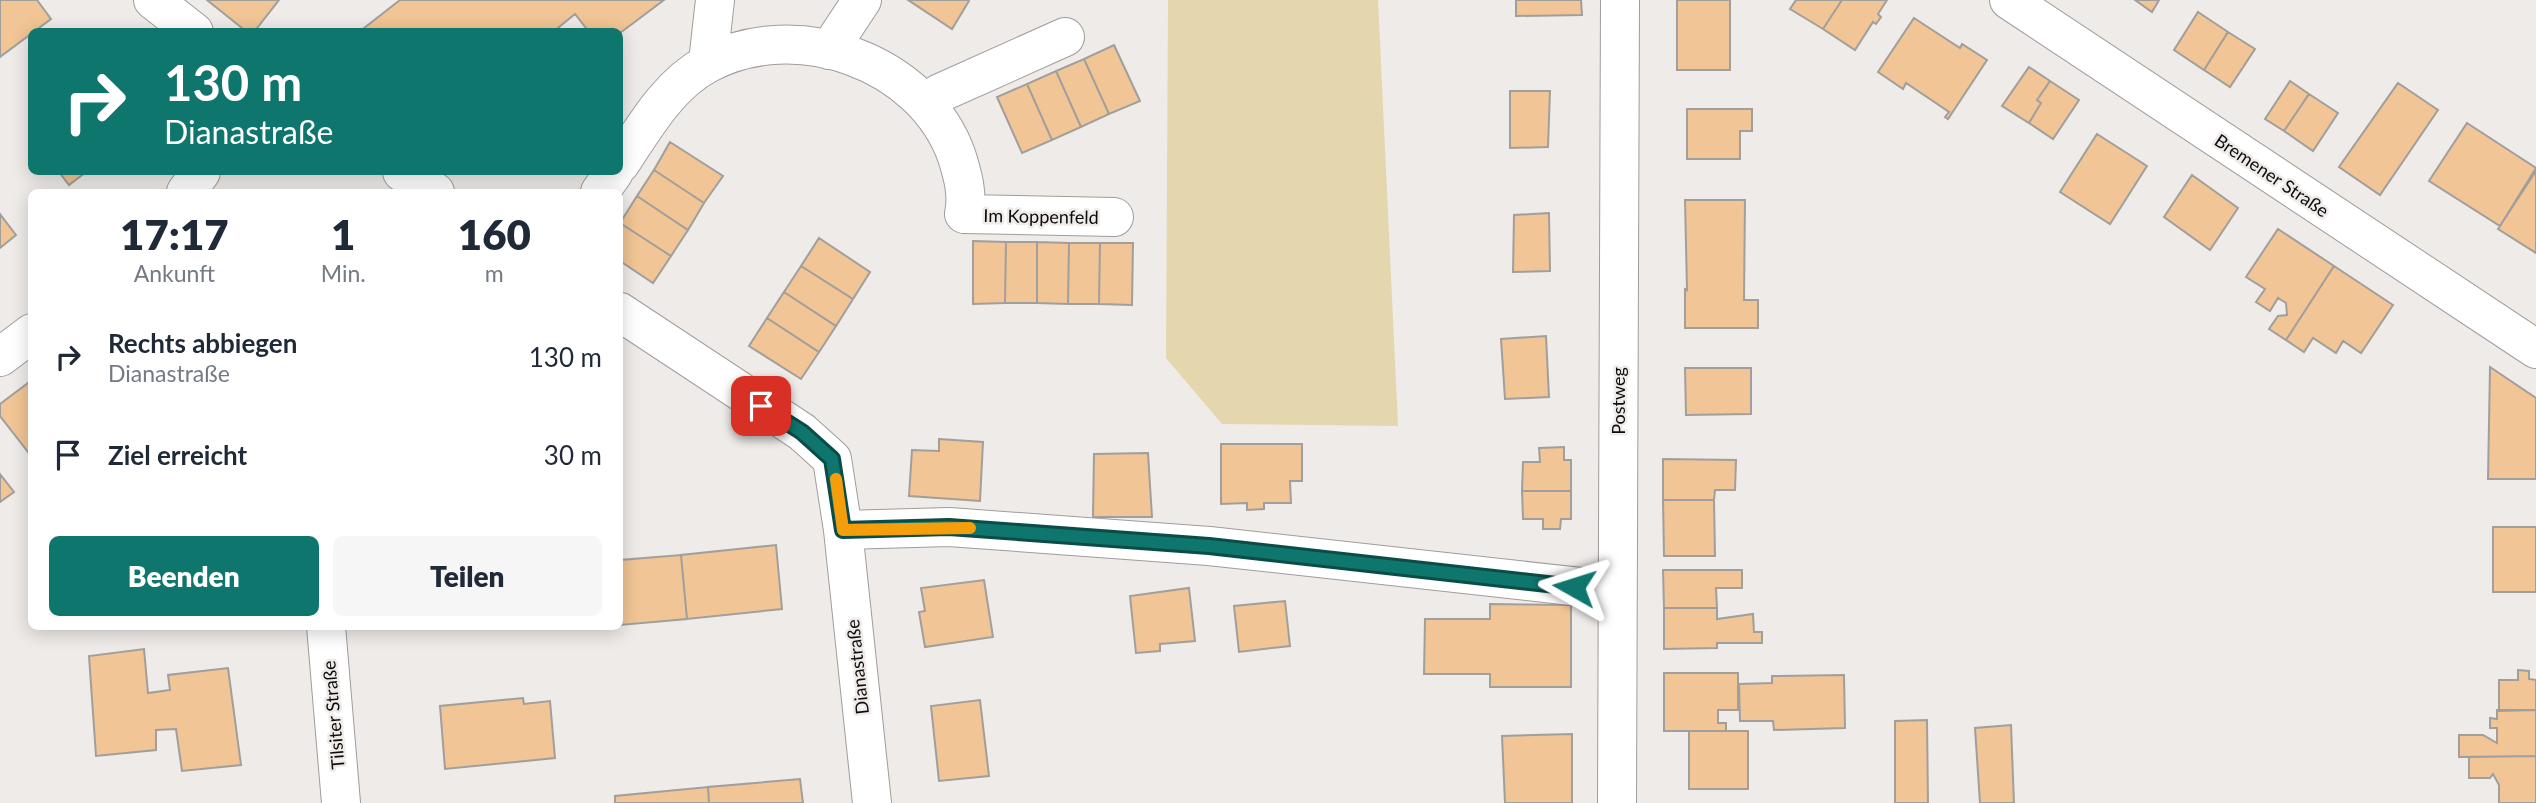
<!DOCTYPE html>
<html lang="de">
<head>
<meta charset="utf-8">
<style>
	body { margin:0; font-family:Lato,sans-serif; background:#f6f6f7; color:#1f2937; height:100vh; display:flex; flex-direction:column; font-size:26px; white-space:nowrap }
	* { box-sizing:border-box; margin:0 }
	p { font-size:23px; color:#747a83 }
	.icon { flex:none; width:38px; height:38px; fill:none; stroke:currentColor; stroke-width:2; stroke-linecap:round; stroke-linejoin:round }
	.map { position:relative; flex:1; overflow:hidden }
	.sheet { position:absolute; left:28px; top:189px; width:595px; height:441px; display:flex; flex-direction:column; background:#fff; border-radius:10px; box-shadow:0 4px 18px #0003 }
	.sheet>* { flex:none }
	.banner { position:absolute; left:28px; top:28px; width:595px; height:147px; border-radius:10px; box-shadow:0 4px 18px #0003; background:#0f766e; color:#fff; overflow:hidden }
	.pin { position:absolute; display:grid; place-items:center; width:60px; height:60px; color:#fff; margin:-30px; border-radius:14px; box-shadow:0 4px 10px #0006 }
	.me { position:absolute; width:77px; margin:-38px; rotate:276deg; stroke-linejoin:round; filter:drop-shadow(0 0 5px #0008) }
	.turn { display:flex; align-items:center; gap:24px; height:147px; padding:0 21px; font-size:32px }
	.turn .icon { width:91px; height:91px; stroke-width:2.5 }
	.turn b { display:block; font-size:49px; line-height:60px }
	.eta { display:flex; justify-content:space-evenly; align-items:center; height:119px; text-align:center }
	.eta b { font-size:42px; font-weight:800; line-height:49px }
	.button { display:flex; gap:14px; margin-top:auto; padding:14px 21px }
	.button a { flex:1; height:80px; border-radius:10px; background:#0f766e; color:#fff; font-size:28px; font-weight:800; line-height:80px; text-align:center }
	.button a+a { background:#f6f6f7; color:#1f2937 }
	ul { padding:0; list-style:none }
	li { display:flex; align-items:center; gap:21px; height:98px; padding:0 21px }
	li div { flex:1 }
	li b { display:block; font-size:26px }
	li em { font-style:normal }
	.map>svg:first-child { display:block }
</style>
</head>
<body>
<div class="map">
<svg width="2536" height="803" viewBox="0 0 2536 803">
	<rect width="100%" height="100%" fill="#efebe9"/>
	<path fill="#e4d6ad" d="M 1168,0 L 1378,0 L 1398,426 L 1222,424 L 1166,358 Z"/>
	<path fill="#f1c595" stroke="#a19f9c" stroke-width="2" d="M 0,0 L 37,0 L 51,19 L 0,57 Z
		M 207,0 L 279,0 L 254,32 L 247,32 Z
		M 400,0 L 664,0 L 620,33 L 589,32 L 575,14 L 553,32 L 359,32 Z
		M 908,0 L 968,0 L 969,1 L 952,29 Z
		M 1516,0 L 1581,0 L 1582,15 L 1516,16 Z
		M 1677,0 L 1730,0 L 1730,70 L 1677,70 Z
		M 1796,0 L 1842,0 L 1823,29 L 1790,9 Z
		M 1842,0 L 1887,0 L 1878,14 L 1881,17 L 1876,24 L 1873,22 L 1855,50 L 1823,29 Z
		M 2135,0 L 2159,0 L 2152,12 Z
		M 2198,12 L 2228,32 L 2204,70 L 2174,50 Z
		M 1914,18 L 1960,48 L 1962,44 L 1987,60 L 1948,119 L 1945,117 L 1949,112 L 1906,83 L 1903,89 L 1878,72 Z
		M 2228,32 L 2255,49 L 2230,87 L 2204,70 Z
		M 1114,45 L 1140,101 L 1109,114 L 1084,59 Z
		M 1084,59 L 1109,114 L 1081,127 L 1056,71 Z
		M 2029,67 L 2050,81 L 2037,100 L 2041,103 L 2029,123 L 2002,106 Z
		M 1056,71 L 1081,127 L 1052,140 L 1027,84 Z
		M 2050,81 L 2079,100 L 2053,139 L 2029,123 L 2041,103 L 2037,100 Z
		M 2290,81 L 2309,94 L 2284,131 L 2265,119 Z
		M 2398,83 L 2438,110 L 2380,195 L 2339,167 Z
		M 1027,84 L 1052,140 L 1022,153 L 997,97 Z
		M 1510,91 L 1550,91 L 1548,147 L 1510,148 Z
		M 2309,94 L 2338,113 L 2313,151 L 2284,131 Z
		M 1687,109 L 1752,109 L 1752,131 L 1740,131 L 1740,159 L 1687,159 Z
		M 2467,123 L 2536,168 L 2500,226 L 2429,181 Z
		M 2097,134 L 2147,166 L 2110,224 L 2060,192 Z
		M 670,142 L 723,176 L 704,203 L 654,170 Z
		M 654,170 L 704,203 L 688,230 L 637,196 Z
		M 2536,171 L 2536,253 L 2498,229 Z
		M 59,172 L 86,172 L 69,185 Z
		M 2192,175 L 2238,208 L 2210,250 L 2164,217 Z
		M 637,196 L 688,230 L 671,256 L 620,223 Z
		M 1685,200 L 1745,200 L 1744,300 L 1758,300 L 1758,328 L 1685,328 L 1685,289 L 1687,290 Z
		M 1549,213 L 1550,271 L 1513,272 L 1514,215 Z
		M 0,214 L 16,235 L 0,248 Z
		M 620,223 L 671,256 L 653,283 L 620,261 Z
		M 2278,229 L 2334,266 L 2286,340 L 2269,329 L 2278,316 L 2287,315 L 2286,303 L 2278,298 L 2270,311 L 2256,302 L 2265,289 L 2246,277 Z
		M 819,238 L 870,272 L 853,299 L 801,266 Z
		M 973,241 L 1006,242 L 1005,303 L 973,304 Z
		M 1006,242 L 1037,242 L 1037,303 L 1005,303 Z
		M 1037,242 L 1069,243 L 1068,304 L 1037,303 Z
		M 1069,243 L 1100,243 L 1099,304 L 1068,304 Z
		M 1100,243 L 1133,243 L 1132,305 L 1099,304 Z
		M 801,266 L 853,299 L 836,326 L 784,292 Z
		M 2334,266 L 2393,305 L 2361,353 L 2343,341 L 2336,353 L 2313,338 L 2304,352 L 2286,340 Z
		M 784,292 L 836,326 L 819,352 L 767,318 Z
		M 767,318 L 819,352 L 801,379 L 749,346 Z
		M 1546,336 L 1549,397 L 1505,399 L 1501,339 Z
		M 2490,367 L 2536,398 L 2536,479 L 2488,479 Z
		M 1685,368 L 1751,368 L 1751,414 L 1686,415 Z
		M 32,380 L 32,457 L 0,416 L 0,404 Z
		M 939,439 L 983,442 L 980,501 L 909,496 L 912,450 L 939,451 Z
		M 1221,444 L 1302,444 L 1302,481 L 1290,481 L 1291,503 L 1264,503 L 1264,509 L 1247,510 L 1247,503 L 1221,504 Z
		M 1564,447 L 1564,460 L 1571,460 L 1571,491 L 1522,491 L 1523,462 L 1540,462 L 1539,448 Z
		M 1148,453 L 1152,517 L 1093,517 L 1094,454 Z
		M 1663,459 L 1736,460 L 1735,490 L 1715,490 L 1714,500 L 1663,500 Z
		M 0,474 L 14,492 L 0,502 Z
		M 1522,491 L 1571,491 L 1571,519 L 1561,519 L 1560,529 L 1543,529 L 1543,519 L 1523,519 Z
		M 1663,500 L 1714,500 L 1715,556 L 1664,556 Z
		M 2493,527 L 2536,527 L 2536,592 L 2493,592 Z
		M 776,545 L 782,609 L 687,619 L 681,555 Z
		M 681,555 L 687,619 L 620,625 L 620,560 Z
		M 1663,570 L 1742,570 L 1742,588 L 1716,588 L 1717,608 L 1664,608 Z
		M 984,580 L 993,637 L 925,647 L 919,612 L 925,611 L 921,588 Z
		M 1189,588 L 1195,641 L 1160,644 L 1160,651 L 1136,653 L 1130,596 Z
		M 1285,601 L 1290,646 L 1239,652 L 1234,606 Z
		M 1490,604 L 1571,605 L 1571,687 L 1490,687 L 1490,674 L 1424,674 L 1425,619 L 1490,619 Z
		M 1664,608 L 1717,608 L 1717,619 L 1753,614 L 1754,632 L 1762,632 L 1762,643 L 1717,643 L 1717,648 L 1664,649 Z
		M 144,649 L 148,693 L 170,690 L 168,675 L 228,668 L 241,765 L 182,771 L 176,729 L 156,730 L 156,750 L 96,756 L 89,656 Z
		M 2518,670 L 2529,671 L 2529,679 L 2536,680 L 2536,710 L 2499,711 L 2499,680 L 2518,680 Z
		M 1664,673 L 1738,673 L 1738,710 L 1718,710 L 1718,723 L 1726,723 L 1726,731 L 1664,731 Z
		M 1844,675 L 1845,728 L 1774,730 L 1773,721 L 1740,721 L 1739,684 L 1772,683 L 1772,676 Z
		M 523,698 L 524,704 L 550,701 L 555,758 L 445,769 L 440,706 Z
		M 980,700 L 989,776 L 939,781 L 931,706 Z
		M 2497,710 L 2536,710 L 2536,756 L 2459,757 L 2459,735 L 2483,735 L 2497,743 L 2497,728 L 2490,728 L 2490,718 L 2497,719 Z
		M 1927,720 L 1928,803 L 1895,803 L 1895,721 Z
		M 2011,725 L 2014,803 L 1980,803 L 1975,728 Z
		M 1689,731 L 1748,731 L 1748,789 L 1689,789 Z
		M 1572,734 L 1572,803 L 1505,803 L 1502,736 Z
		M 2536,756 L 2536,803 L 2499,803 L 2499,785 L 2493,774 L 2490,778 L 2469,778 L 2469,757 Z
		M 800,779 L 803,803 L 709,803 L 708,787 Z
		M 708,787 L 709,803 L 615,803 L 615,796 Z"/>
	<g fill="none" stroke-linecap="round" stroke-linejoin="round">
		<defs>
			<path id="street" d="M 153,0 L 194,32
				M 2009,0 L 2536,349
				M 829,50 L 862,0
				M 708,62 L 715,0
				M 926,102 L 940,93 L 1065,37
				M 620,164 C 644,128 668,85 707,64 C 795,16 924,61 957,157 C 963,176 968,194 964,214 L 1114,217
				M 402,172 L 435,192
				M 186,192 L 201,172
				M 600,192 L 614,172
				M 620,312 L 802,432 L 832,459 L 843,530 L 872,803
				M 0,357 L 32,333
				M 843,530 L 949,527 L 1209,546 L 1617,591
				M 326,626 L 341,803"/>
			<path id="secondary" d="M 1617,803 L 1620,0"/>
		</defs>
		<use href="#street" stroke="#a09c9b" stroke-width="40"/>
		<use href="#secondary" stroke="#a09c9b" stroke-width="40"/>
		<use href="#street" stroke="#fff" stroke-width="38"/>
		<use href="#secondary" stroke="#fff" stroke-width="38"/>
	</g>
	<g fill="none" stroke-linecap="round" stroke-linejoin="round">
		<defs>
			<path id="route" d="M 761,406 L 802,432 L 832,459 L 843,530 L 949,527 L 1209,546 L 1574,587"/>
		</defs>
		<use href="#route" stroke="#0a4d48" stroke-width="18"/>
		<use href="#route" stroke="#0f766e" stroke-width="12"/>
		<path stroke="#f59e0b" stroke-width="12" d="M 836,479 L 843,530 L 970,528"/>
	</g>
	<g text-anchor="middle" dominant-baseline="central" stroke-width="5" stroke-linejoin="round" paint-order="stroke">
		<g font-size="18" fill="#0d0b0b" stroke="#efebe9">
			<text transform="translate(2272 175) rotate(34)">Bremener Straße</text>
			<text transform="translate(1041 216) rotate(1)">Im Koppenfeld</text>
			<text transform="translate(1618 401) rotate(-90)">Postweg</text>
			<text transform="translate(857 667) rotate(-96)">Dianastraße</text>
			<text transform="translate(333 715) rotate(-95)">Tilsiter Straße</text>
		</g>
	</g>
</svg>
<div class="pin" style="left:761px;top:406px;background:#d93025"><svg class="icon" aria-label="arrive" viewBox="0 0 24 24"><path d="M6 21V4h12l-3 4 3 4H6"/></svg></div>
<svg class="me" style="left:1574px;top:587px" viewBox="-20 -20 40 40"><path d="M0-17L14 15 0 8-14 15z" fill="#0f766e" stroke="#fff" stroke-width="4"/></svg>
<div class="banner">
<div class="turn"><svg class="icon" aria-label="right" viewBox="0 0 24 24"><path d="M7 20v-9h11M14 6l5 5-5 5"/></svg><div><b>130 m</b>Dianastraße</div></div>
</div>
<section class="sheet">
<div class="eta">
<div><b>17:17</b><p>Ankunft</p></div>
<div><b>1</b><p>Min.</p></div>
<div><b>160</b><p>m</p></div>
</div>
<ul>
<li><svg class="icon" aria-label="right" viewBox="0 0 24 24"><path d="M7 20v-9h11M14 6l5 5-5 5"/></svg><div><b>Rechts abbiegen</b><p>Dianastraße</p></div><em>130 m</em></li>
<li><svg class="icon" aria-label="arrive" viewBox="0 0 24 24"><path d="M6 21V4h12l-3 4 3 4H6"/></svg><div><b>Ziel erreicht</b></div><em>30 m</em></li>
</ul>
<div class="button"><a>Beenden</a><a>Teilen</a></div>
</section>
</div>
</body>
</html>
